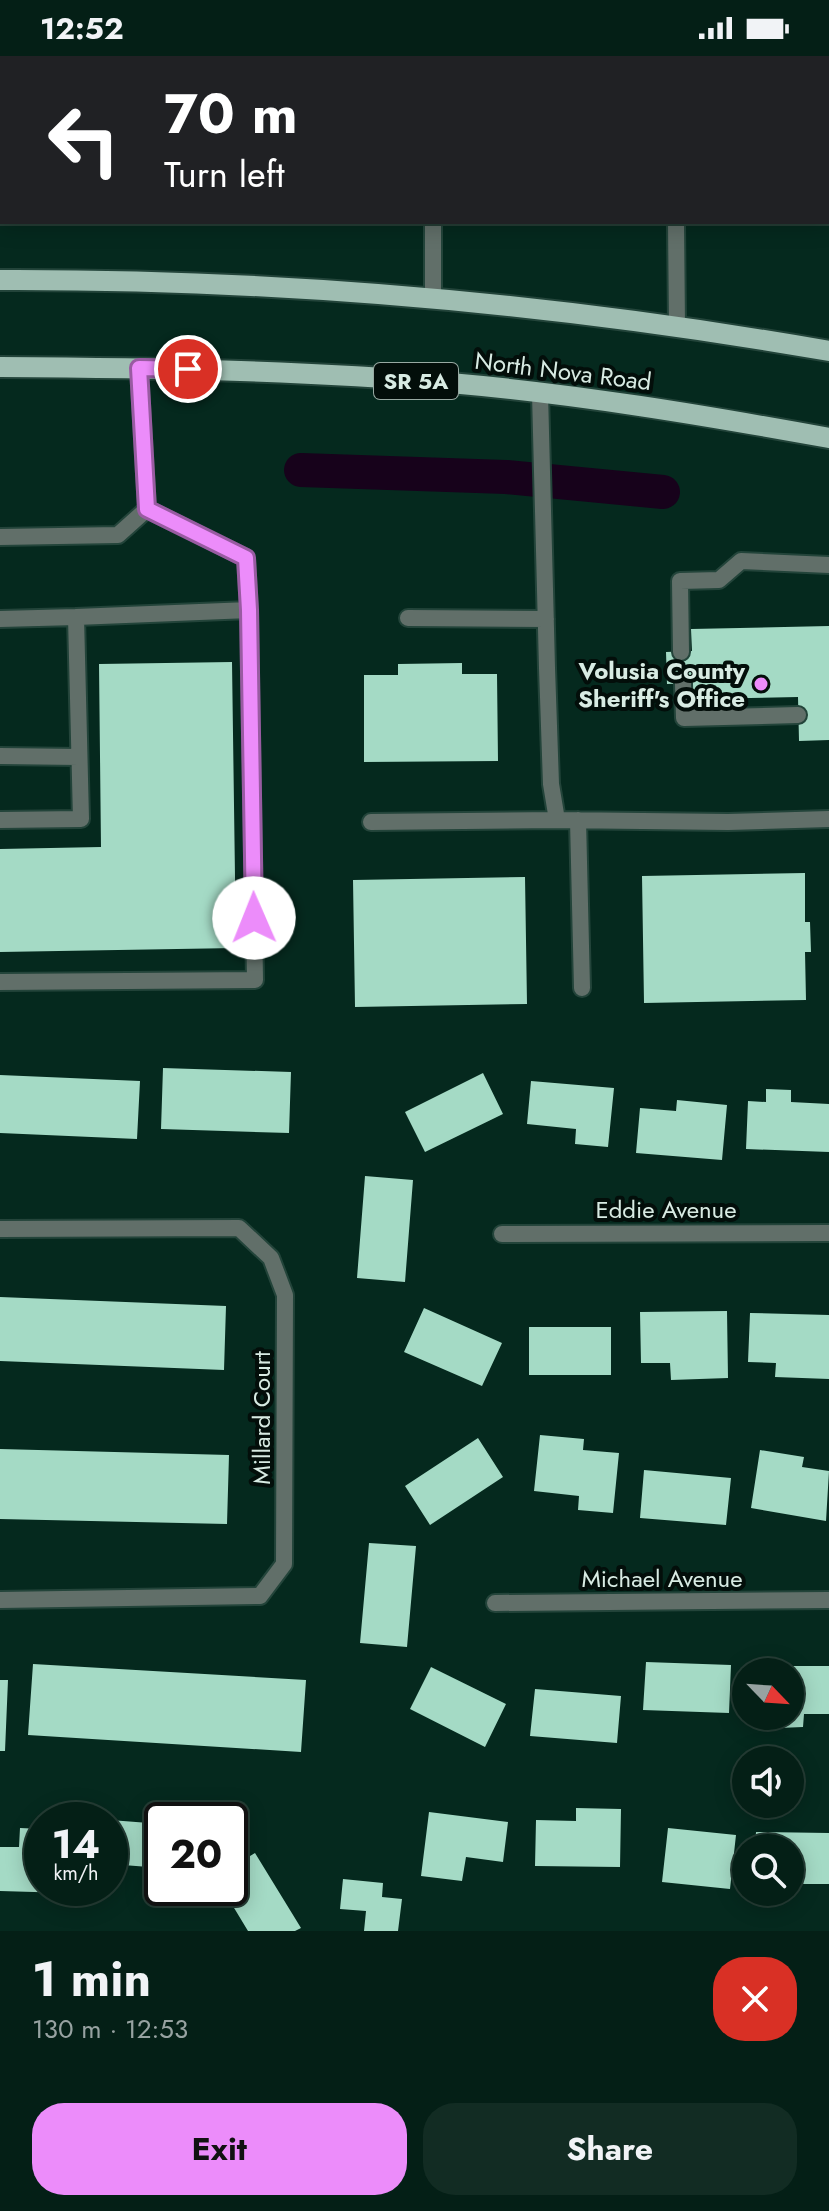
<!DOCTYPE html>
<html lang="en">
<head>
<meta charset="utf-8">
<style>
	body { margin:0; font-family:Jost,sans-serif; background:#122c23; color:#f1f3f6; height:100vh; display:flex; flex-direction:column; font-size:30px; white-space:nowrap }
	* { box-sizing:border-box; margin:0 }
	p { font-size:26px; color:#97a2a1 }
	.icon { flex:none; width:44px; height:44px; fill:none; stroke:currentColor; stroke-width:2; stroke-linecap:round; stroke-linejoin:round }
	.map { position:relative; height:1875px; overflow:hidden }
	.sheet { display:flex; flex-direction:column; background:#041f16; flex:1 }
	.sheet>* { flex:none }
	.guide { position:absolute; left:0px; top:0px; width:830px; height:168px; box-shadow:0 4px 20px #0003,0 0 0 2px #253d35; background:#202124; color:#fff; overflow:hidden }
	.needle { width:52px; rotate:115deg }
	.controls { position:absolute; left:732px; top:1602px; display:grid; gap:16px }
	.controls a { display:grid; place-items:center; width:72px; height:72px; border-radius:50%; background:#041f16; box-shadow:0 4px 20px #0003,0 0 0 2px #253d35; font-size:40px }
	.speed { position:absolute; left:24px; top:1746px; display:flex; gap:16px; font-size:40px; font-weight:700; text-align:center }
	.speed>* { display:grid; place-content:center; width:104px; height:104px; border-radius:50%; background:#041f16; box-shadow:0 4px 20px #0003,0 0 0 2px #253d35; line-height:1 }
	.speed small { font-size:20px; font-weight:400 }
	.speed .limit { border:4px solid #111; border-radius:12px; background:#fff; color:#111 }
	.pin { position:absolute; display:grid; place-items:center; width:68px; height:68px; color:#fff; margin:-34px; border:4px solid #fff; border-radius:50%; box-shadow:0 2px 8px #0007 }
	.me { position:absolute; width:88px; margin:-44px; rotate:359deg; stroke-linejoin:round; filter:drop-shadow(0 0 6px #0008) }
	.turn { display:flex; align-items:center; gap:28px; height:168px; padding:0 32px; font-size:36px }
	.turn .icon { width:104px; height:104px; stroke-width:2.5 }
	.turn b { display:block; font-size:56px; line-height:68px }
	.round { display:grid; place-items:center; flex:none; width:84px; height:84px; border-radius:32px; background:#122c23 }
	.overview { display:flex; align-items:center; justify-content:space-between; height:136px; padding:0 32px }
	h1 { font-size:48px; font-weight:700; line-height:60px }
	.primary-button { display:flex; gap:16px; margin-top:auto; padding:16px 32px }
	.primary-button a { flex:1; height:92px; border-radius:32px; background:#ec8cfa; color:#111; font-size:32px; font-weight:700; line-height:92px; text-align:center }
	.primary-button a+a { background:#122c23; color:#f1f3f6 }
	.status { display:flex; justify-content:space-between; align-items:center; height:56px; padding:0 40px; background:#041f16; direction:ltr }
	.status svg { height:22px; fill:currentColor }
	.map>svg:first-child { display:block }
</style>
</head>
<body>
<div class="status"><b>12:52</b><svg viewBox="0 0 49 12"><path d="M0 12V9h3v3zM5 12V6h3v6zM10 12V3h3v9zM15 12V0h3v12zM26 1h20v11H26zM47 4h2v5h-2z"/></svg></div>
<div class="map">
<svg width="829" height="1875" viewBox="0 0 829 1875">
	<rect width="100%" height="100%" fill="#05291e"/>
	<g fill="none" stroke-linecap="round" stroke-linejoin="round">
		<path stroke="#17021b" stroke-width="34" d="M 301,414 L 506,421 L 663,436"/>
	</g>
	<path fill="#a4dac5" d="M 829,570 L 829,684 L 799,685 L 798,641 L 693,643 L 693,627 L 667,628 L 666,596 L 692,595 L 691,573 Z
		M 232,606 L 236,892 L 0,896 L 0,793 L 101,791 L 99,608 Z
		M 462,607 L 462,618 L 497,618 L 498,705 L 364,706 L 364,619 L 398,619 L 398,608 Z
		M 805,817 L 805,866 L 810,866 L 811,896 L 805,896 L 806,944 L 644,947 L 642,820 Z
		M 525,821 L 527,948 L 355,951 L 353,824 Z
		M 163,1012 L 291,1016 L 289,1077 L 161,1073 Z
		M 483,1017 L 503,1058 L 425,1096 L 405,1056 Z
		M 0,1019 L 140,1025 L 137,1083 L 0,1077 Z
		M 531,1025 L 614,1032 L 608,1091 L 575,1088 L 576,1073 L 527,1068 Z
		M 766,1033 L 791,1034 L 791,1046 L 829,1048 L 829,1096 L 746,1093 L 748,1045 L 766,1046 Z
		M 677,1044 L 727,1049 L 722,1104 L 636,1097 L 640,1052 L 676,1055 Z
		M 365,1120 L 413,1124 L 405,1226 L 357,1222 Z
		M 0,1241 L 226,1250 L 224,1314 L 0,1305 Z
		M 424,1252 L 502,1287 L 482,1330 L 404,1296 Z
		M 727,1255 L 728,1322 L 671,1324 L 670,1307 L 641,1307 L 640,1256 Z
		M 750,1257 L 829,1259 L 829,1323 L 775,1321 L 776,1307 L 748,1306 Z
		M 529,1271 L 611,1271 L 611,1319 L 529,1319 Z
		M 540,1379 L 584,1383 L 583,1394 L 619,1397 L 613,1457 L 578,1454 L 579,1440 L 534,1435 Z
		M 478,1382 L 503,1421 L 430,1469 L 405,1430 Z
		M 0,1393 L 229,1399 L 227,1468 L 0,1463 Z
		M 760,1394 L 804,1401 L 802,1411 L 829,1415 L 826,1465 L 751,1452 Z
		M 644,1414 L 731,1422 L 726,1469 L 640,1462 Z
		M 369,1487 L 416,1490 L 407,1591 L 360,1587 Z
		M 646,1606 L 731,1609 L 729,1657 L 643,1654 Z
		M 33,1608 L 306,1624 L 301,1696 L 28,1679 Z
		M 755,1610 L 829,1610 L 829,1658 L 804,1658 L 803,1671 L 779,1672 L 779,1660 L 790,1660 L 790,1616 L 755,1616 Z
		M 431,1611 L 506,1648 L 485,1691 L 410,1653 Z
		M 0,1624 L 8,1624 L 5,1695 L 0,1695 Z
		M 535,1633 L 621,1640 L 617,1687 L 530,1680 Z
		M 576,1752 L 621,1753 L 620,1811 L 535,1810 L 536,1764 L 576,1765 Z
		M 429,1756 L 508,1766 L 503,1806 L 466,1801 L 462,1825 L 421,1820 Z
		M 110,1764 L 162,1768 L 162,1812 L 110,1808 Z
		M 20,1772 L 42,1773 L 42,1832 L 68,1832 L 68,1837 L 0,1835 L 0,1791 L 19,1791 Z
		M 668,1772 L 736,1779 L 730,1833 L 662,1826 Z
		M 756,1776 L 829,1777 L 829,1828 L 790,1828 L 790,1792 L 755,1792 Z
		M 255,1797 L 301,1872 L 295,1875 L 248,1875 L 222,1832 L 230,1832 L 230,1812 Z
		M 343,1823 L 383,1827 L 382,1841 L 402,1843 L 398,1875 L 364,1875 L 366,1855 L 340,1853 Z"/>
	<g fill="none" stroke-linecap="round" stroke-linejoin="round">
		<defs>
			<path id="service" d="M 14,0 L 14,2
				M 511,0 L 511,2
				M 674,0 L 674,2
				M 813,0 L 813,2
				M 135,2 L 135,0
				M 432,2 L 432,0
				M 466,2 L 485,0
				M 828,63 L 829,62
				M 0,88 L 2,86
				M 433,166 L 433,243
				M 676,166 L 677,270
				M 540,337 L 547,612 L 551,728 L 557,764 L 728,766 L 829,763
				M 0,481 L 118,479 L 147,453
				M 408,562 L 546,563
				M 0,563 L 76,561
				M 681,596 L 680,525 L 719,524 L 741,505 L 829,509
				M 683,628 L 684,662 L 798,659
				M 0,700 L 79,701
				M 0,764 L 81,763 L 76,561 L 249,554 L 246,502 L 147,453 L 139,312
				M 578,764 L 582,932
				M 371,766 L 557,764
				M 0,926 L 255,924 L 249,554"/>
			<path id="minor" d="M 0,1173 L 239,1172 L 271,1202 L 285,1239 L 284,1508 L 260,1540 L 0,1544
				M 502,1178 L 829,1177
				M 495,1547 L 829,1544"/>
			<path id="primary" d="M 0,224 C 278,223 555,247 829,295
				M 0,311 C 150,312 300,314 450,327 C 577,338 703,359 829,382"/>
		</defs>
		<use href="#service" stroke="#23443a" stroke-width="20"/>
		<use href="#minor" stroke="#23443a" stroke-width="20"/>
		<use href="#primary" stroke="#23443a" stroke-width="24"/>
		<use href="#service" stroke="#616f69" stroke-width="16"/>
		<use href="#minor" stroke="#616f69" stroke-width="16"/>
		<use href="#primary" stroke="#9fbeb2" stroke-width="20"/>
	</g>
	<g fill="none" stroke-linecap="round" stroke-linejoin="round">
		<defs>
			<path id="route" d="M 188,313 L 139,312 L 147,453 L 246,502 L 249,554 L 254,862"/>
		</defs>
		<use href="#route" stroke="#995ba2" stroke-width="20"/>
		<use href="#route" stroke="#ec8cfa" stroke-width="14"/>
	</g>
	<circle fill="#ec8cfa" stroke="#030e0a" stroke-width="3" cx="761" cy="628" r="8"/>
	<g text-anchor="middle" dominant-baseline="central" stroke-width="8" stroke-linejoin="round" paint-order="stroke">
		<rect fill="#030e0a" stroke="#98a9a2" stroke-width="2" x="374" y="307" width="84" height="36" rx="6"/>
		<g font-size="22" font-weight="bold" fill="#d8ebe3">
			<text x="416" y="325">SR 5A</text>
		</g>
		<g font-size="24" fill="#d8ebe3" stroke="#030e0a">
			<text transform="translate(563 315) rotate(7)">North Nova Road</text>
			<text x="666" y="1153">Eddie Avenue</text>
			<text transform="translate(261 1362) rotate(-90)">Millard Court</text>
			<text x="662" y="1522">Michael Avenue</text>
		</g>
		<g font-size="24" font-weight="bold" fill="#d8ebe3" stroke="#030e0a" text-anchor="end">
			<text x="745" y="614">Volusia County<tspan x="745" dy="28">Sheriff's Office</tspan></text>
		</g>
	</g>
</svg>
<div class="controls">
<a><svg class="needle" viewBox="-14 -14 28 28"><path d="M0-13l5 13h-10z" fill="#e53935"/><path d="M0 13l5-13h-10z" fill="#97a2a1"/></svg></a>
<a><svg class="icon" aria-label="sound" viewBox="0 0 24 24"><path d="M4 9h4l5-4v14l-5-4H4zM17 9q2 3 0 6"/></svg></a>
<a><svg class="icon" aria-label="search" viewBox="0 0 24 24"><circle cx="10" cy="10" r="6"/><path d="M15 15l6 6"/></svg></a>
</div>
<div class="speed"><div>14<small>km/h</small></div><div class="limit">20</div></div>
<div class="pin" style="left:188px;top:313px;background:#d93025"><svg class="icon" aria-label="arrive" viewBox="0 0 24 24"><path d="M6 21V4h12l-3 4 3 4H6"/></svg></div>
<svg class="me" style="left:254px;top:862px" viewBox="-20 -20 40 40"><circle r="19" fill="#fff"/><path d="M0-13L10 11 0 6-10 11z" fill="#ec8cfa"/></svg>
<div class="guide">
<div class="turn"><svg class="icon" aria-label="left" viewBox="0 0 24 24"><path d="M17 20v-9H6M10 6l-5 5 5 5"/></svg><div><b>70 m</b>Turn left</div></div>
</div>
</div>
<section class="sheet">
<div class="overview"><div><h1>1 min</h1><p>130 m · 12:53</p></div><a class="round" style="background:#d93025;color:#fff"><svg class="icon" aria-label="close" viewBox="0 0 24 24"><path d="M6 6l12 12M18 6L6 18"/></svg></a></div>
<div class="primary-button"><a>Exit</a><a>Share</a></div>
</section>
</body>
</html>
